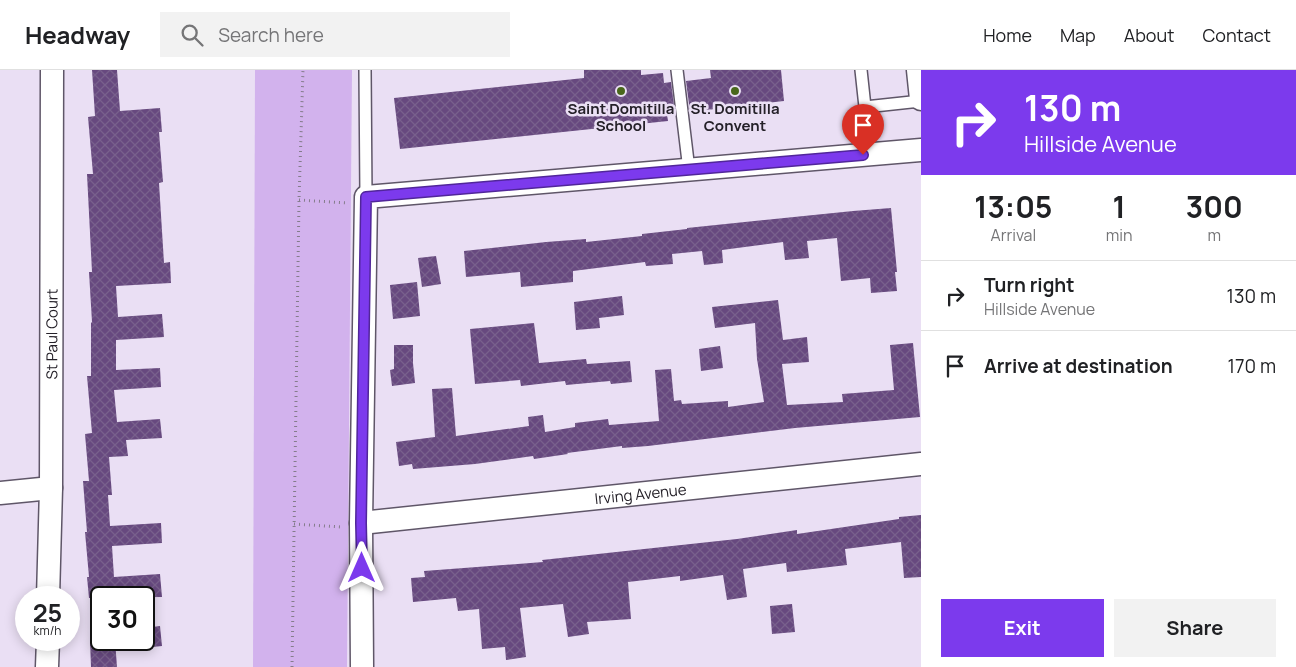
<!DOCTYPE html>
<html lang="en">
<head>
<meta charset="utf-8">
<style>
	body { margin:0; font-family:Manrope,sans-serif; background:#f2f2f2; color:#202124; height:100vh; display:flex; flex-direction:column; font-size:19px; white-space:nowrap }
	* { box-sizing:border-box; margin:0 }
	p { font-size:16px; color:#757577 }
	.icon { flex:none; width:28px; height:28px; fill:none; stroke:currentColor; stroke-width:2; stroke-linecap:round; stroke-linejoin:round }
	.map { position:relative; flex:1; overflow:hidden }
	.panel { display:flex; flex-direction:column; background:#fff; width:375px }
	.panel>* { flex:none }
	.guide { background:#7c3aed; color:#fff; overflow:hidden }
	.speed { position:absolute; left:15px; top:516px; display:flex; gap:10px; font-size:25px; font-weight:700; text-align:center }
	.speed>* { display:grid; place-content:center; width:65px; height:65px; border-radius:50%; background:#fff; box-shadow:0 2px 12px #0003; line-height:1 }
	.speed small { font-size:12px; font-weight:400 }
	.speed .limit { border:2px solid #111; border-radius:8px; background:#fff; color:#111 }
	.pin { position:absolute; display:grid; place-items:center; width:42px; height:42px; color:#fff; margin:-51px -21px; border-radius:50% 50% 50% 0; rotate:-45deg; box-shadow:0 0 5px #0007 }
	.pin .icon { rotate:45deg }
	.me { position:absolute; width:55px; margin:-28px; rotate:0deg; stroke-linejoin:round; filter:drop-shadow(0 0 4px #0008) }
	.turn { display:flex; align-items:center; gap:18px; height:105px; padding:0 20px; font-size:22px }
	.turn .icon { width:65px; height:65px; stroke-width:2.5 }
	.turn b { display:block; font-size:35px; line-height:42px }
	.eta { display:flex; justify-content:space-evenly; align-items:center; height:85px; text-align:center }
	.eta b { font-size:30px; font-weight:700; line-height:35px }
	.primary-button { display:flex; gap:10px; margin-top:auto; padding:10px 20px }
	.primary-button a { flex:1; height:58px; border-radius:0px; background:#7c3aed; color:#fff; font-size:20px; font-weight:700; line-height:58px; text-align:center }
	.primary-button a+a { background:#f2f2f2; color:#202124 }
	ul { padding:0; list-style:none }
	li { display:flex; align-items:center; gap:15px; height:70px; padding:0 20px; border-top:1px solid #e0e0e0 }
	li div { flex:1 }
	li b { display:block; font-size:19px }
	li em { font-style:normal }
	header { display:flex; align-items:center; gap:30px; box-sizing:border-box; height:70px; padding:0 25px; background:#fff; border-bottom:1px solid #e0e0e0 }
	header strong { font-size:24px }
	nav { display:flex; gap:28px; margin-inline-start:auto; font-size:18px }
	.search { width:350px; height:45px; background:#f2f2f2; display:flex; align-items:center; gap:12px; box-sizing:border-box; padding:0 18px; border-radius:0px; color:#757577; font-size:19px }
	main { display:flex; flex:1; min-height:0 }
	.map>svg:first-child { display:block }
</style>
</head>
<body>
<header>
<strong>Headway</strong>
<div class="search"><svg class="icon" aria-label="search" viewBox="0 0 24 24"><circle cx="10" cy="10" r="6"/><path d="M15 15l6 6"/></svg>Search here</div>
<nav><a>Home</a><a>Map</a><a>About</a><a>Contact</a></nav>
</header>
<main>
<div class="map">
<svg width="921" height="597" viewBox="0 0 921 597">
	<defs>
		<pattern id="building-cross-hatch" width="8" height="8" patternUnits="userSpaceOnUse" patternTransform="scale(1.25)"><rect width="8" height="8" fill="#67497f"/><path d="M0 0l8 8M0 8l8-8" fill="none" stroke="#78608c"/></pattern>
	</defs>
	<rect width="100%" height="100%" fill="#eadff4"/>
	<path fill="#d2b2ed" d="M 255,0 L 352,0 L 347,597 L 253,597 Z"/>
	<path fill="url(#building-cross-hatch)" d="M 92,0 L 117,0 L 120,41 L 160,38 L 162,62 L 159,62 L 163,112 L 159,113 L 164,193 L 170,192 L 171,213 L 116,216 L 118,247 L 162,244 L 164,267 L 116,270 L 116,300 L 160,298 L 161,317 L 114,320 L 117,352 L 160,349 L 162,368 L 126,370 L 128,386 L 109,387 L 112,425 L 108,425 L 110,456 L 161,453 L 162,473 L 112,476 L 114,507 L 160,504 L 162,527 L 89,528 L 87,507 L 89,507 L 85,462 L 87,462 L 83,411 L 89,411 L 85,364 L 92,363 L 87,306 L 91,306 L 91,253 L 92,252 L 89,202 L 92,202 L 87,104 L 93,104 L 88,47 L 95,46 Z
		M 584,0 L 641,0 L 641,5 L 663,3 L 664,13 L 671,12 L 675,43 L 667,44 L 668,51 L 400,79 L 394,28 L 584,8 Z
		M 710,0 L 781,0 L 784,31 L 690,42 L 686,11 L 711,8 Z
		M 891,138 L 897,202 L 895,202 L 897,221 L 871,223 L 870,208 L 841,211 L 837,168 L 807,171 L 809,188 L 785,190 L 783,172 L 722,180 L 723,193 L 704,195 L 702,181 L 672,184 L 673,194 L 646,196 L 645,192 L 573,201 L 573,212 L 521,217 L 520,202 L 466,207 L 464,181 L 546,172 L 586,169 L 586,172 L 642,166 L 642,164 L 687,159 L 687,158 L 853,141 Z
		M 436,186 L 441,214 L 422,217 L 418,188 Z
		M 417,212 L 420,246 L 393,249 L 390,215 Z
		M 622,226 L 624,245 L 599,248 L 600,258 L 576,260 L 574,232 Z
		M 778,230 L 783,270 L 807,267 L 809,292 L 782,294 L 787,335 L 843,332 L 842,324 L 894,320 L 890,275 L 913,273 L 920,347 L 795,358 L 648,376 L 622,378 L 622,376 L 567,383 L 568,384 L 534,389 L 533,386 L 475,394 L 413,399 L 412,394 L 399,396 L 396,372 L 435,367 L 432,319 L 452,318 L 456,366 L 529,356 L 528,347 L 543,345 L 545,362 L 575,357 L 575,353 L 608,349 L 609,355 L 659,351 L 655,300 L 671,299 L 674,331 L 681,330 L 682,334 L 728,331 L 728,337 L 764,332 L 757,289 L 755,253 L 715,258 L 712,237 Z
		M 534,253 L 539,293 L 586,289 L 587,294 L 630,291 L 632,312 L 611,314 L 610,311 L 566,315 L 565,311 L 521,316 L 520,310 L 475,314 L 470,259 Z
		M 394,275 L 413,275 L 413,293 L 415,313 L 392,316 L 390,300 L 394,299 Z
		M 720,276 L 723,298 L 701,301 L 699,279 Z
		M 921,445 L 921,507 L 904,508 L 901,472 L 845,479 L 847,495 L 787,502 L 786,493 L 743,499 L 747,527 L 727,530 L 723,505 L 680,511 L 680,506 L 628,512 L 631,549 L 587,552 L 589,564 L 568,567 L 563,534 L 520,538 L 526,587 L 506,590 L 505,577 L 482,579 L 479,539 L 458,541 L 456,528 L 413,532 L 411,508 L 425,507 L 424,501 L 543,492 L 542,490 L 737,469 L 797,460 L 797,464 L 899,449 L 899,447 Z
		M 792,534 L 795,562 L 772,564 L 770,536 Z
		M 160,556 L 162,576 L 144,578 L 144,558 Z
		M 90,570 L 115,570 L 117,597 L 91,597 Z"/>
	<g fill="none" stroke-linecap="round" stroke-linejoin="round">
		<defs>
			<path id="service" d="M 365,0 L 366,127
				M 677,0 L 689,100
				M 861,0 L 865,37 L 921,31"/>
			<g id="minor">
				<path d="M 918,0 L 921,29"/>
				<path d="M 0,423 L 51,418"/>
				<path id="s1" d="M 361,453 L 921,394"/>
				<path id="s2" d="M 48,528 L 51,418 L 52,0"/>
				<path d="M 47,597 L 48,570"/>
				<path d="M 362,597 L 361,453 L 366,127 L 921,80"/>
			</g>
		</defs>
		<use href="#service" stroke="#5f5668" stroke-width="14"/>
		<use href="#minor" stroke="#5f5668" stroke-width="25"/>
		<path stroke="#847c8b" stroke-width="3" stroke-dasharray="1 4" stroke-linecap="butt" d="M 299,130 L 347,133
			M 294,454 L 341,457
			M 292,597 L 299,130 L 303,0"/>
		<use href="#service" stroke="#fff" stroke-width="11"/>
		<use href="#minor" stroke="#fff" stroke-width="22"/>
	</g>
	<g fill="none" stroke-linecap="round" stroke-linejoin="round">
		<defs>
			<path id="route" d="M 362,498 L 361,453 L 366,127 L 863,85"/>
		</defs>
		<use href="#route" stroke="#51269a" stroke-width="12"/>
		<use href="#route" stroke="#7c3aed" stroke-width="9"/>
	</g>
	<g fill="#49671b" stroke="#eadff4" stroke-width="2">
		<circle cx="621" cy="21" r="5"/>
		<circle cx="735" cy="21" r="5"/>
	</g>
	<g text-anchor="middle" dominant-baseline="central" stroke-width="5" stroke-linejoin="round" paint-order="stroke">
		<g font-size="15" font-weight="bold" fill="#252129" stroke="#eadff4">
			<text x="621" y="38">Saint Domitilla<tspan x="621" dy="17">School</tspan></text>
			<text x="735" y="38">St. Domitilla<tspan x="735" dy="17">Convent</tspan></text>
		</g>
		<g font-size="15" fill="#252129" stroke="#eadff4">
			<text stroke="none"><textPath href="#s2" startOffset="264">St Paul Court</textPath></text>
			<text stroke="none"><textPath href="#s1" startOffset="281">Irving Avenue</textPath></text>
		</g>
	</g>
</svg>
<div class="speed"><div>25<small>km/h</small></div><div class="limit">30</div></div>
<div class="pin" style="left:863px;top:85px;background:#d93025"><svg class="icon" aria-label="arrive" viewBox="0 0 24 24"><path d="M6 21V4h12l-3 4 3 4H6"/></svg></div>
<svg class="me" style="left:362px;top:498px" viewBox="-20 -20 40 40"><path d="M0-17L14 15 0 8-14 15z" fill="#7c3aed" stroke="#fff" stroke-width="4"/></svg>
</div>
<section class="panel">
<div class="guide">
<div class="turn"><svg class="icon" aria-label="right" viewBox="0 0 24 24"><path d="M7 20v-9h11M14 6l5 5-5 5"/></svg><div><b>130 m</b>Hillside Avenue</div></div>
</div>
<div class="eta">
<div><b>13:05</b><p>Arrival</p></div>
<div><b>1</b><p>min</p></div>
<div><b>300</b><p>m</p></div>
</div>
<ul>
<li><svg class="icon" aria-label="right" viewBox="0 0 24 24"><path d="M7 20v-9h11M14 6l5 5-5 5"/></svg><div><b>Turn right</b><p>Hillside Avenue</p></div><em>130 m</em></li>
<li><svg class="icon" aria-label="arrive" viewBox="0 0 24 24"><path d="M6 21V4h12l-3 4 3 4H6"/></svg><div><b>Arrive at destination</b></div><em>170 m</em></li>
</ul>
<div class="primary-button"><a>Exit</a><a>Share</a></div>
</section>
</main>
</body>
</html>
